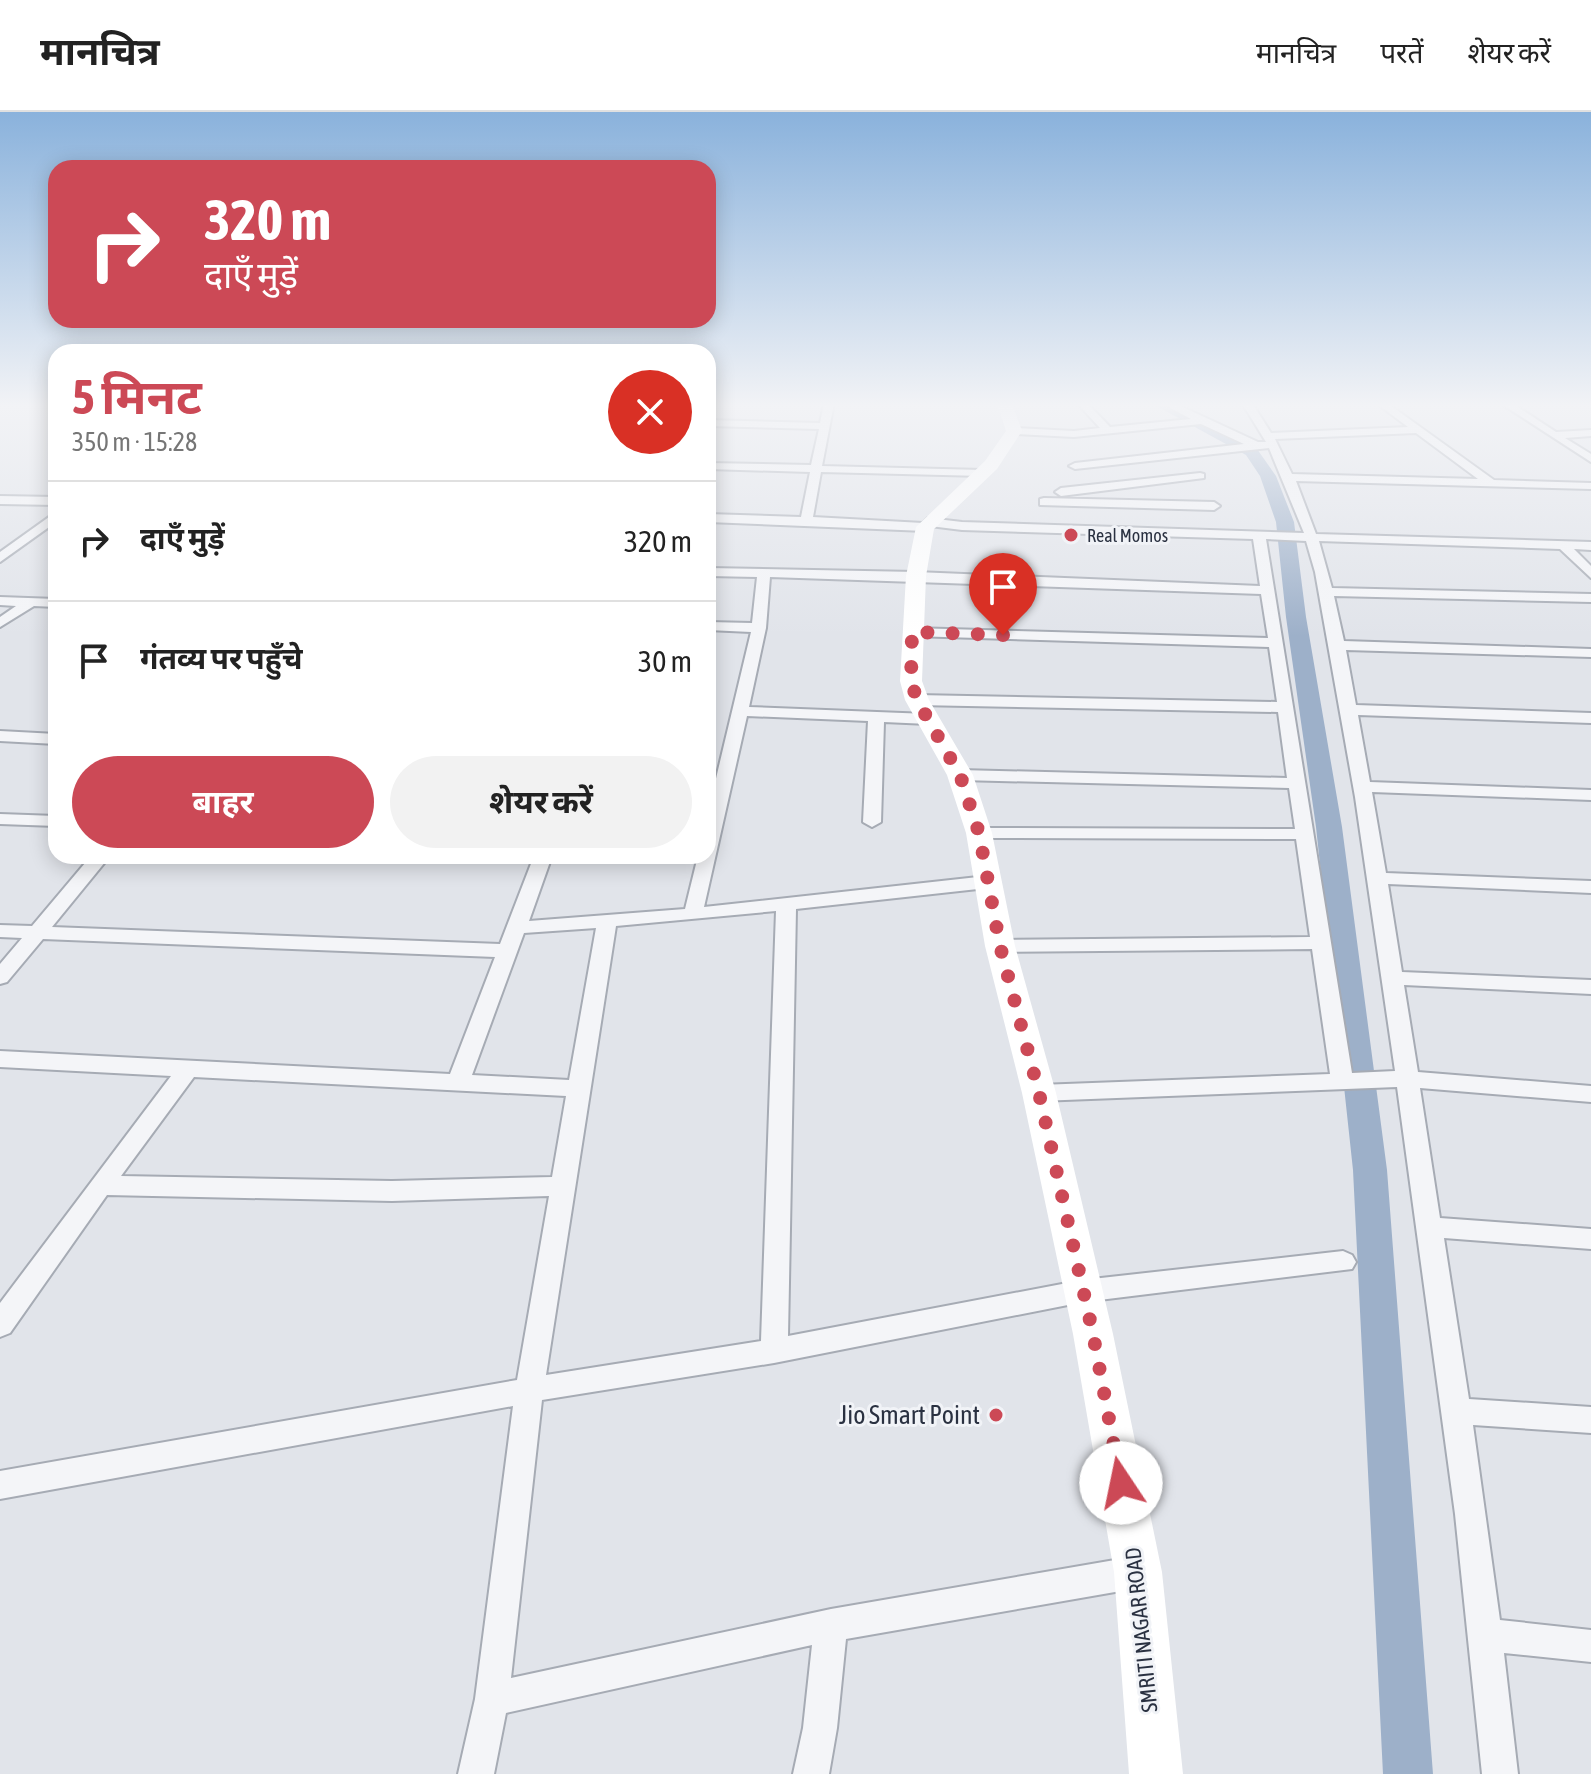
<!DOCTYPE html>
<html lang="hi">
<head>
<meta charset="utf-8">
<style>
	body { margin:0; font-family:"Asap Condensed","Noto Sans Devanagari",sans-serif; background:#f2f2f2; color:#222; height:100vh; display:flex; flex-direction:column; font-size:30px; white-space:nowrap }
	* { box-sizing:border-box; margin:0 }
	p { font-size:26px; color:#767676 }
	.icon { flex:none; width:44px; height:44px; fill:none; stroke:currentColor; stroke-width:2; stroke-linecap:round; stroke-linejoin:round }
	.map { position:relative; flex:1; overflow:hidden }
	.panel { position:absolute; left:48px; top:232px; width:668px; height:520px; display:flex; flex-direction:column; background:#fff; border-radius:24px; box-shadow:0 4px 20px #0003 }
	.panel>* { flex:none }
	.guide { position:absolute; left:48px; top:48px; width:668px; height:168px; border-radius:24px; box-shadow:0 4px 20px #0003; background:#cc4956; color:#fff; overflow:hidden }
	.pin { position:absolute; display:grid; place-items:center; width:68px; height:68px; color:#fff; margin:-82px -34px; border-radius:50% 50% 50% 0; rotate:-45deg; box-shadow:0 0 8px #0007 }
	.pin .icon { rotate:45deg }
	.me { position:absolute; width:88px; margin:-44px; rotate:349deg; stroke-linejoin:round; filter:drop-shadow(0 0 6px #0008) }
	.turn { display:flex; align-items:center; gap:28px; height:168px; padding:0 24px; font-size:36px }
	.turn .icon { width:104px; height:104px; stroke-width:2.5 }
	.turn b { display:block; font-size:56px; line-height:68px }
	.round { display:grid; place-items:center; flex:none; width:84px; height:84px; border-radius:42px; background:#f2f2f2 }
	.overview { display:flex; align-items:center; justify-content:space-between; height:136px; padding:0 24px }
	h1 { font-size:48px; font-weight:700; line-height:60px; color:#cc4956 }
	.cta { display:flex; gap:16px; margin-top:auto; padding:16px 24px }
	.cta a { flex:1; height:92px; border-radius:48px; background:#cc4956; color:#fff; font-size:32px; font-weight:700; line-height:92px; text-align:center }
	.cta a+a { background:#f2f2f2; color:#222 }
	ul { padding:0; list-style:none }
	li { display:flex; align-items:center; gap:24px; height:120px; padding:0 24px; border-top:2px solid #e0e0e0 }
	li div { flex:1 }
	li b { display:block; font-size:30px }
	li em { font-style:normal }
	header { display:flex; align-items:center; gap:48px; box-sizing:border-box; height:112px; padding:0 40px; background:#fff; border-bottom:2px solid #e0e0e0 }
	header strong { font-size:38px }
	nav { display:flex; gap:44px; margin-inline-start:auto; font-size:28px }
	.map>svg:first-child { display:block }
</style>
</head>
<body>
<header>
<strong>मानचित्र</strong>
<nav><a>मानचित्र</a><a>परतें</a><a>शेयर करें</a></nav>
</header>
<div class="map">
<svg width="1591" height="1662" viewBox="0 0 1591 1662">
	<rect width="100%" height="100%" fill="#e1e4ea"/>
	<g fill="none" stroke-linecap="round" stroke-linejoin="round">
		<path fill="#9db0c9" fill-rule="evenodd" d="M 1151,291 L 1170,291 L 1190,299 L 1257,337 L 1276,364 L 1294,410 L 1306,505 L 1342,715 L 1387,1058 L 1433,1662 L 1383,1662 L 1353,1058 L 1316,715 L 1286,505 L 1276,410 L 1260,364 L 1246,343 Z"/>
		<defs>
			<path id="minor" d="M 824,291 L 834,291 L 822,354 L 983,358 L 989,361 L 983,364 L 821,360 L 813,405 L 923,411 L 928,406 L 962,410 L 1304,421 L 1269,336 L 1075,357 L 1069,354 L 1075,351 L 1244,332 L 1201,312 L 1074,325 L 1014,322 L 1009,319 L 1014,316 L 1074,319 L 1100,316 L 1077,291 L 1087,291 L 1110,315 L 1191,307 L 1161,291 L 1174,291 L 1258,330 L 1266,330 L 1242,291 L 1252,291 L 1271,321 L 1408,315 L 1376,291 L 1387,291 L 1494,368 L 1591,371 L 1591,377 L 1296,369 L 1316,422 L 1591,430 L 1591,438 L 1574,437 L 1591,454 L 1591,466 L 1560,437 L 1319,429 L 1332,476 L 1591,482 L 1591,490 L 1334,484 L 1344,529 L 1591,537 L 1591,545 L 1346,538 L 1356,593 L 1591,601 L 1591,611 L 1358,603 L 1370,670 L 1591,678 L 1591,688 L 1372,680 L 1386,761 L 1591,769 L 1591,781 L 1388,772 L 1402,860 L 1591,868 L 1591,882 L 1404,873 L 1418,960 L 1591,974 L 1591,990 L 1420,976 L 1440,1106 L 1591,1117 L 1591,1137 L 1444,1126 L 1469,1287 L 1591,1295 L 1591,1321 L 1473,1313 L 1500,1508 L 1591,1518 L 1591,1550 L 1504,1541 L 1518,1662 L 1482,1662 L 1455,1402 L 1397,975 L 1039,989 L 1031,987 L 1028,981 L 1031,975 L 1039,973 L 1330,962 L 1312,837 L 1000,840 L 990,834 L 1000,828 L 1310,825 L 1296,727 L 979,726 L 970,721 L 979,716 L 1295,717 L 1289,676 L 960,668 L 952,663 L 960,658 L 1287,666 L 1278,600 L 917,593 L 909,588 L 917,583 L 1277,590 L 1269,535 L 912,524 L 905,520 L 912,516 L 1268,526 L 1261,482 L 770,465 L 766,516 L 749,595 L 928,602 L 936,607 L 928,612 L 884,610 L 881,710 L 872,715 L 863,710 L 868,609 L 747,604 L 704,795 L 987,764 L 996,770 L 987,776 L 796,797 L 788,1224 L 1083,1168 L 1343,1139 L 1352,1143 L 1356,1150 L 1352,1157 L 1083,1190 L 774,1251 L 542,1288 L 511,1566 L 831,1497 L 1138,1444 L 1149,1449 L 1154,1460 L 1149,1471 L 1138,1476 L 846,1527 L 837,1616 L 829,1662 L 793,1662 L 803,1616 L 812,1533 L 506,1601 L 494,1662 L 458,1662 L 475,1587 L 513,1294 L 0,1387 L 0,1359 L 517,1268 L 549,1084 L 392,1089 L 107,1083 L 10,1221 L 0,1225 L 0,1191 L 171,964 L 0,955 L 0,939 L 450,962 L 495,845 L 43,827 L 7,870 L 0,872 L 0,852 L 22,826 L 0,825 L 0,813 L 32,814 L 91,744 L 110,744 L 52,815 L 500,832 L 534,744 L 552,744 L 529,809 L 685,797 L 698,744 L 708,744 L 708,700 L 751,520 L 708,518 L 708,510 L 752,511 L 757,465 L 708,464 L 708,456 L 916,460 L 1260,474 L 1253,427 L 962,418 L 930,414 L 925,419 L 708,410 L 708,402 L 801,405 L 810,360 L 708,357 L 708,351 L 811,353 L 819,317 L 708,314 L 708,308 L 820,311 ZM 1416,321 L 1478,367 L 1292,362 L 1275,327 ZM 1266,427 L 1306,429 L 1315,460 L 1355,685 L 1395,959 L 1352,961 ZM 776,799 L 761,1229 L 546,1263 L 616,814 ZM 596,816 L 569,968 L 472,963 L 524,821 ZM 194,965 L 566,984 L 552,1065 L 392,1069 L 121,1064 Z
				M 1500,291 L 1512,291 L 1556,320 L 1591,318 L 1591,324 L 1565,326 L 1591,342 L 1591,350 Z
				M 1200,361 L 1204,362 L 1204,366 L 1061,384 L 1055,380 L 1061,376 Z
				M 0,384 L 56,385 L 56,393 L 0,392 Z
				M 1044,386 L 1214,390 L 1220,394 L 1214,398 L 1040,393 L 1040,387 Z
				M 56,400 L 56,410 L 0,450 L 0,440 Z
				M 0,485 L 56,487 L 56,495 L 34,494 L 0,515 L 0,505 L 16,494 L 0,493 Z
				M 0,619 L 56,622 L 56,632 L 0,629 Z
				M 0,702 L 56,704 L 56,714 L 0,712 Z"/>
		</defs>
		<use href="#minor" stroke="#a6abb4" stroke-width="4"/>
		<use href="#minor" fill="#f4f5f8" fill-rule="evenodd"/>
		<path fill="#fff" fill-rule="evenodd" d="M 997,291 L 1012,291 L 1022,319 L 997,357 L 934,417 L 926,464 L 922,569 L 929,588 L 973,663 L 992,721 L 1015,834 L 1056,981 L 1113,1222 L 1162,1460 L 1183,1662 L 1129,1662 L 1114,1460 L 1073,1222 L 1022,981 L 985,834 L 966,721 L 947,663 L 905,588 L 900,569 L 906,464 L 916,415 L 985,349 L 1006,319 Z"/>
	</g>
	<linearGradient id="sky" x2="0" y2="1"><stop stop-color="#8ab2dc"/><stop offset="0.56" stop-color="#f2f3f6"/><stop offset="1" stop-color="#f2f3f6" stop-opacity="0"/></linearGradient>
	<rect width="1591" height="524" fill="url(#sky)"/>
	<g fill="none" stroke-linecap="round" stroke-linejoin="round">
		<path stroke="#cc4956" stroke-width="14" stroke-dasharray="0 25.2" d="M 1003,523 L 912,520 L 911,569 L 917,588 L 960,663 L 979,721 L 1000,834 L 1039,981 L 1093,1222 L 1121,1371"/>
	</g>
	<g fill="#cc4956" stroke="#f1f3f7" stroke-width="3">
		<circle cx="1071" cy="423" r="8"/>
		<circle cx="996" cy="1303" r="8"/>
	</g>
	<g text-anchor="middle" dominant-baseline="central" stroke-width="6" stroke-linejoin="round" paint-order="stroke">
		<g font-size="18" fill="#2a3141" stroke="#f1f3f7" text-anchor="start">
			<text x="1087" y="423">Real Momos</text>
		</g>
		<g font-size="22" fill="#2a3141" stroke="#f1f3f7">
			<text transform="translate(1141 1518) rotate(-96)">SMRITI NAGAR ROAD</text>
		</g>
		<g font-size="26" fill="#2a3141" stroke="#f1f3f7" text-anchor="end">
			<text x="980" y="1303">Jio Smart Point</text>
		</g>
	</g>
</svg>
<div class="pin" style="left:1003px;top:523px;background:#d93025"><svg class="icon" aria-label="arrive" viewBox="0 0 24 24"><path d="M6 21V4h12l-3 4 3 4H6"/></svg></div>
<svg class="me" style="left:1121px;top:1371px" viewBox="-20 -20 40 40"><circle r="19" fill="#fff"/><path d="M0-13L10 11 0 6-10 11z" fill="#cc4956"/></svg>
<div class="guide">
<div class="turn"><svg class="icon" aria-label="right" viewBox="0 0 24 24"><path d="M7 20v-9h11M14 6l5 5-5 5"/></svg><div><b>320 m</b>दाएँ मुड़ें</div></div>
</div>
<section class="panel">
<div class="overview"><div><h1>5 मिनट</h1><p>350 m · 15:28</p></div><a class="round" style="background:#d93025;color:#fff"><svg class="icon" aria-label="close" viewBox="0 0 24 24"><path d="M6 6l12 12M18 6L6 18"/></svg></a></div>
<ul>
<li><svg class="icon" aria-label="right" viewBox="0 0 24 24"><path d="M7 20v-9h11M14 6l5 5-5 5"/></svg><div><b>दाएँ मुड़ें</b></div><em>320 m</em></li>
<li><svg class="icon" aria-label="arrive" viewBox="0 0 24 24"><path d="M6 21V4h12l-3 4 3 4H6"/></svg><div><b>गंतव्य पर पहुँचे</b></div><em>30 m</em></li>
</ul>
<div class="cta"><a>बाहर</a><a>शेयर करें</a></div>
</section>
</div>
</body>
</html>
